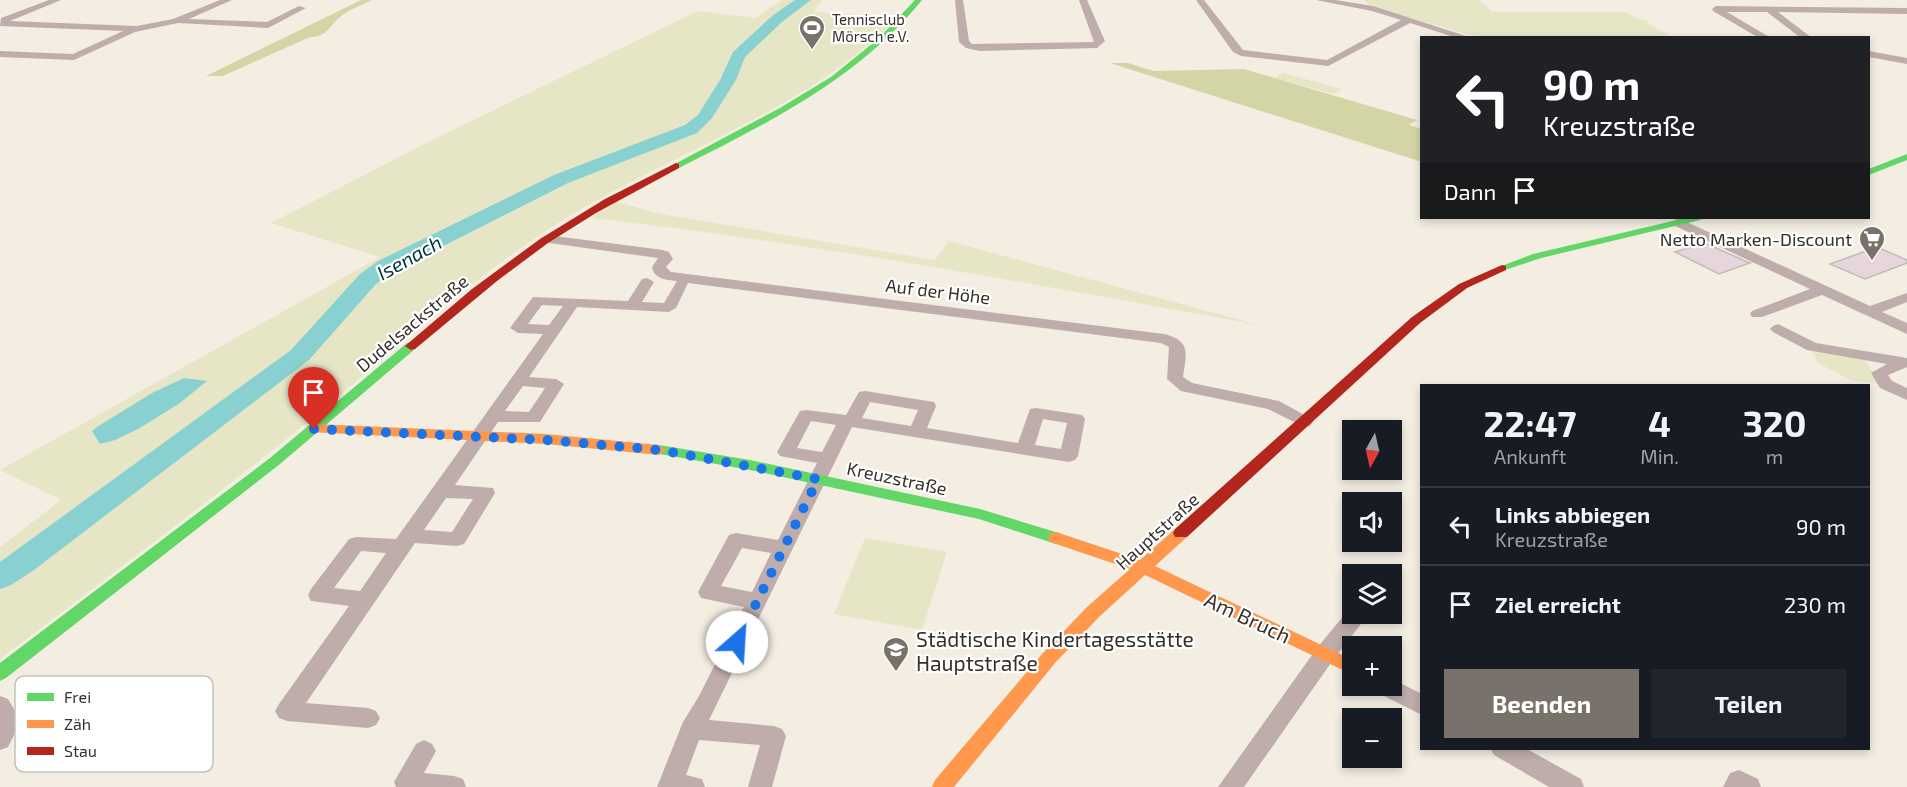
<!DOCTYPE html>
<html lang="de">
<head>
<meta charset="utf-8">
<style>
	body { margin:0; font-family:"Exo 2",sans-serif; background:#20242c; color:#f1f3f6; height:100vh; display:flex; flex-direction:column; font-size:22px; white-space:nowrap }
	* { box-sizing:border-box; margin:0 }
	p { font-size:20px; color:#9ea1a6 }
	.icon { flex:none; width:33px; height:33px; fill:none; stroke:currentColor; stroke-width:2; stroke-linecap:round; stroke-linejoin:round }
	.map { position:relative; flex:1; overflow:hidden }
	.drawer { position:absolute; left:1420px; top:384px; width:450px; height:366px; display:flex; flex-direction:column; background:#171b24; border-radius:0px; box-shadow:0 3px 9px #0003 }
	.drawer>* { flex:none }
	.top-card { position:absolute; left:1420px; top:36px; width:450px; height:183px; border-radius:0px; box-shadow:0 3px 9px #0003; background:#202124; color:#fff; overflow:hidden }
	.needle { width:39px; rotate:188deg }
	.controls { position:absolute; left:1342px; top:420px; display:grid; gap:12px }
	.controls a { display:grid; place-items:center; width:60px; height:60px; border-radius:0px; background:#171b24; box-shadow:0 3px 9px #0003; font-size:30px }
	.pin { position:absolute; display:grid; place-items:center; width:51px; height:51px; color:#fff; margin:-62px -26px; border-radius:50% 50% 50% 0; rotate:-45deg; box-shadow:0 0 6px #0007 }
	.pin .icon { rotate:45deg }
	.me { position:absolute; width:66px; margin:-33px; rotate:26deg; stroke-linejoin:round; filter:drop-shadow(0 0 4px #0008) }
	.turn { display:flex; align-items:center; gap:21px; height:126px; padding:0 24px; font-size:27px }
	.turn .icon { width:78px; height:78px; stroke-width:2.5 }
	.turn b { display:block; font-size:42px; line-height:51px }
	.then { display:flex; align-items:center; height:57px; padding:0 24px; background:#0003; gap:12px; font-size:22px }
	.eta { display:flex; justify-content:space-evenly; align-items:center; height:102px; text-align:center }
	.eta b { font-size:36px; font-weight:700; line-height:42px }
	.cta { display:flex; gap:12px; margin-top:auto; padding:12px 24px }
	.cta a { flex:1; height:69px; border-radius:0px; background:#78726a; color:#fff; font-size:24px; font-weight:700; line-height:69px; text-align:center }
	.cta a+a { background:#20242c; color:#f1f3f6 }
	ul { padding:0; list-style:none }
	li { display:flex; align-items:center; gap:18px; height:78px; padding:0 24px; border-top:2px solid #363941 }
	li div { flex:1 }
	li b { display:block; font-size:22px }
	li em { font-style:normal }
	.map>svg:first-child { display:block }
</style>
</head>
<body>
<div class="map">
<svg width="1907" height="787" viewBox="0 0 1907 787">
	<rect width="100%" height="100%" fill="#f4ede2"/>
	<path fill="#e6e6c7" d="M 782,0 L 822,0 L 814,12 L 899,17 C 872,42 843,66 812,86 C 722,142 622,179 534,239 C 451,295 378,365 300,428 C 202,507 101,582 0,659 L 0,547 L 61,500 L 0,470 L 380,257 L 271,223 L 434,139 L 698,11 L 756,18 Z
		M 1364,0 L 1479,0 L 1493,12 L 1626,12 L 1638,19 L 1650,21 L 1647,23 L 1672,37 L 1478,37 L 1392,13 L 1368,4 Z
		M 1283,73 L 1342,89 L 1334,94 L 1275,78 Z
		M 617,202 L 661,214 L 935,260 L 949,241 L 1259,325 C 1037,285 815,243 591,218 Z
		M 1811,349 L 1865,360 L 1881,384 L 1850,380 L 1818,363 Z
		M 865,538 L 947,552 L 922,630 L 834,614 Z"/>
	<path fill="#d4d5a7" d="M 361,0 L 372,0 C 362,5 350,9 341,16 C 330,25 326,38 310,37 L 223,76 L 206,76 Z
		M 1110,63 L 1128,63 L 1153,71 L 1244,69 L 1417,120 L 1409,125 L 1422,129 L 1422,162 Z"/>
	<path fill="#88d1d0" d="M 184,378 L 207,381 L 180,403 L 138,429 L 115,440 L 100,444 L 92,431 L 97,427 L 152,393 Z"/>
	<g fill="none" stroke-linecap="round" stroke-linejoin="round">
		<path fill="#88d1d0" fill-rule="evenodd" d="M 795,0 L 811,0 L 782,22 L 745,57 L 736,80 L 712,118 L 697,133 L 568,183 L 394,271 L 376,284 L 309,360 L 34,570 L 11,585 L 0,589 L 0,562 L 291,350 L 360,274 L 378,261 L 554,175 L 685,125 L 698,115 L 720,80 L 733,52 L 772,16 Z"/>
	</g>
	<path fill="#e6d6db" stroke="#c2bbb9" stroke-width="1.5" d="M 1705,243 L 1743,260 L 1750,263 L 1719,274 L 1675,252 Z
		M 1877,247 L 1907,260 L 1907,263 L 1865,279 L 1830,264 Z"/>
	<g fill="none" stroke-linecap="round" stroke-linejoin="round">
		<path fill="#bfadac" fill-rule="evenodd" d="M 49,0 L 61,0 L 10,21 L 137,26 L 173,19 L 220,0 L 232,0 L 189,19 L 267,22 L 299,6 L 306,8 L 268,28 L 178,23 L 135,32 L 74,60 L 0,57 L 0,51 L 73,54 L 123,31 L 0,26 L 1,18 Z
			M 955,0 L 963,0 L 969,41 L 972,44 L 1094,42 L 1079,0 L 1087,0 L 1105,41 L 1097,48 L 980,51 L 966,48 L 959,42 Z
			M 1196,0 L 1204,0 L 1243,50 L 1327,60 L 1401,20 L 1372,11 L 1316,0 L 1335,0 L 1373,6 L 1472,38 L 1457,38 L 1410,23 L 1328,66 L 1241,56 L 1233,52 Z
			M 1716,6 L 1907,8 L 1907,14 L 1778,12 L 1812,38 L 1801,38 L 1767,12 L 1727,12 L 1771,38 L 1759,38 L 1713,11 L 1712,9 Z
			M 1869,51 L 1907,58 L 1907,64 L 1869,57 Z
			M 1678,218 L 1870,306 L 1907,293 L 1907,302 L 1882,312 L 1907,323 L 1907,334 L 1822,295 L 1762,317 L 1752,317 L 1750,314 L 1752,311 L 1810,289 L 1673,225 L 1672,222 Z
			M 547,235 L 663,250 L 669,252 L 673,259 L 666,267 L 671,272 L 1164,334 C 1192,341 1186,354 1183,377 L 1192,383 L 1279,401 L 1310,418 L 1313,422 L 1310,426 L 1304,427 L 1268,409 L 1181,391 L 1167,379 L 1169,347 L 1161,343 L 688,283 L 676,308 L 669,312 L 577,307 L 529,377 L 556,379 L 564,384 L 540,422 L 498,422 L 455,485 L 493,488 L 495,493 L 464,544 L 457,546 L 415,543 L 306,703 L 368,708 L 376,711 L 380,718 L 376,725 L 368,728 L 287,721 L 279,718 L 275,711 L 279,704 L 349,606 L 311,601 L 308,595 L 311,589 L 349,539 L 356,537 L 396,539 L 543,334 L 518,333 L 510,328 L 533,297 L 628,301 L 642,279 L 647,278 L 654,282 L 642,302 L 664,303 L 677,281 C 666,280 654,279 652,267 L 658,258 L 542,242 L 540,239 ZM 542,305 L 563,306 L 549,325 L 528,324 ZM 523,386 L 545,388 L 529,412 L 505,411 ZM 446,498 L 473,499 L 452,532 L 424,530 ZM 361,551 L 386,553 L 360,591 L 334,588 Z
			M 1778,324 L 1816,343 L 1907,358 L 1907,367 L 1888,375 L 1892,381 L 1907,388 L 1907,400 L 1880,388 L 1871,373 L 1887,364 L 1807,350 L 1773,332 L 1770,329 L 1773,326 Z
			M 865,391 L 934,402 L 936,406 L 927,428 L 1018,443 L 1030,409 L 1036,408 L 1082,415 L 1085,419 L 1078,456 L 1075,460 L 1069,462 L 852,427 L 709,720 L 774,726 L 782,729 L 786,736 L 772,787 L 748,787 L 760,745 L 699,740 L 686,775 L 702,779 L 705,787 L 657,787 L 683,722 L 699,696 L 744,607 L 701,598 L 698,592 L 729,535 L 736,533 L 778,540 L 817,463 L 780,456 L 777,452 L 800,411 L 806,410 L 846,415 L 859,392 ZM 870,402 L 918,410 L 911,426 L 862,418 ZM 1043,419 L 1067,423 L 1061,449 L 1035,445 ZM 811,421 L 836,425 L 822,452 L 797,448 ZM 742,548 L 771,553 L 752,592 L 721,586 Z
			M 1353,607 L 1353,614 L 1367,614 L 1364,620 L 1333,660 L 1244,787 L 1218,787 L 1317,648 L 1350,608 Z
			M 1392,679 L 1422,694 L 1422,715 L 1378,693 L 1375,686 L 1392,686 Z
			M 0,696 L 8,699 L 21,721 L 8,747 L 0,750 Z
			M 424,740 L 432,744 L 436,751 L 424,773 L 454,776 L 463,779 L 466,787 L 396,787 L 394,782 L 416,744 Z
			M 1490,748 L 1525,748 L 1581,779 L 1584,787 L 1549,787 L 1494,755 Z
			M 1739,770 L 1758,779 L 1761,787 L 1723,787 L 1730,773 Z"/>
		<path fill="#63d668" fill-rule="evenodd" d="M 915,0 L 922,0 C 858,79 768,123 679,168 L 671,166 L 780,108 L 831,77 L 878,39 Z
			M 1907,154 L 1907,160 L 1869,175 L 1869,169 Z
			M 1685,218 L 1701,218 L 1700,220 L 1541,258 L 1502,271 L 1496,268 L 1533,254 Z
			M 411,342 L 415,343 L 417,346 L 415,349 L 280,464 L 6,678 L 0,681 L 0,663 L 270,458 L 407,343 Z
			M 659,445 L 750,460 L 980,509 L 1062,534 L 1064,538 L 1062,542 L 1056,544 L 979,519 L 750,470 L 654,453 L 652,450 L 654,447 Z"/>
		<path fill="#ff974d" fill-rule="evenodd" d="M 314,424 L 546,434 L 659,445 L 666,450 L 659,455 L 546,444 L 309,432 L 307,429 Z
			M 1181,527 L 1187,529 L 1189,533 L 1187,537 L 1155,566 L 1353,660 L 1353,675 L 1145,575 L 1099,617 L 1055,663 L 954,787 L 932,787 L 935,780 L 1043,653 L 1087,607 L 1130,569 L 1050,542 L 1048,538 L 1050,534 L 1056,532 L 1140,560 L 1175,529 Z"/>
		<path fill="#b3261e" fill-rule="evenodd" d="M 676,163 L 679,164 L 679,168 L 596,213 L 548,243 L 497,281 L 415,349 L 411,350 L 405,346 L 472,289 L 540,239 L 605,199 Z
			M 1502,265 L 1506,266 L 1506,270 L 1467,288 L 1420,323 L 1187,537 L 1175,537 L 1173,533 L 1175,529 L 1412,317 L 1459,284 Z"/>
	</g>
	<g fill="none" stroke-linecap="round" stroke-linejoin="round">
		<path stroke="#1a73e8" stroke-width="10" stroke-dasharray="0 18" d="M 314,429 L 546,440 L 659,450 L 818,479 L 737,642"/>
	</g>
	<defs>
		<symbol id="stadium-pin" viewBox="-11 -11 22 30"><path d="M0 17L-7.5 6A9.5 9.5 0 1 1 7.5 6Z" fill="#78726a" stroke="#fff"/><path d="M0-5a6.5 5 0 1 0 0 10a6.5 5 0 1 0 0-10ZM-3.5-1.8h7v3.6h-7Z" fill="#fff"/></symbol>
		<symbol id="supermarket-pin" viewBox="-11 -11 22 30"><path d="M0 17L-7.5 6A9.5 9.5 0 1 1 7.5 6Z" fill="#78726a" stroke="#fff"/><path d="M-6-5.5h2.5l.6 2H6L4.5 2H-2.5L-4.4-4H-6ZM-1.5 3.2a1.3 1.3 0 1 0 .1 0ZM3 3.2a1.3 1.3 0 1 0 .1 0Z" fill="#fff"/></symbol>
		<symbol id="school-pin" viewBox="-11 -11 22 30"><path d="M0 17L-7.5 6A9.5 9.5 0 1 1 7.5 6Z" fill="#78726a" stroke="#fff"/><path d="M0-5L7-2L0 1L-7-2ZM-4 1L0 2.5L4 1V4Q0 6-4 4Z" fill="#fff"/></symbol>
	</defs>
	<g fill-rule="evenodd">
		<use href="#stadium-pin" x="797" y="13" width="30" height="40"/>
		<use href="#supermarket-pin" x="1857" y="224" width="30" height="40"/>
		<use href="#school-pin" x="881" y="635" width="30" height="40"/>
	</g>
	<g text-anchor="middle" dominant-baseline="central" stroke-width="4.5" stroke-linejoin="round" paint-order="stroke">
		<g font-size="15" fill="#363029" stroke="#fff" text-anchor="start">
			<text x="832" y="19">Tennisclub<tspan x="832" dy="17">Mörsch e.V.</tspan></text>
		</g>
		<g font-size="18" fill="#363029" stroke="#fff" text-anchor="end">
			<text x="1852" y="239">Netto Marken-Discount</text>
		</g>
		<g font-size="18" fill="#363029" stroke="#fff">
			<text transform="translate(938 291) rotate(7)">Auf der Höhe</text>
			<text transform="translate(412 323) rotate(-40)">Dudelsackstraße</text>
			<text transform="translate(897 478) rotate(12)">Kreuzstraße</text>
			<text transform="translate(1157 531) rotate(-42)">Hauptstraße</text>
		</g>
		<g font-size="20" font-style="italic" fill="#003335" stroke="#fff">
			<text transform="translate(409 257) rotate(-29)">Isenach</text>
		</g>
		<g font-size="21" fill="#363029" stroke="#fff">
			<text transform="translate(1248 617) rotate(25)">Am Bruch</text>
		</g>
		<g font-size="21" fill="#363029" stroke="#fff" text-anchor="start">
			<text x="916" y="638">Städtische Kindertagesstätte<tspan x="916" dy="24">Hauptstraße</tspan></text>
		</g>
	</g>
	<rect x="15" y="676" width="198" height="96" rx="9" fill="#fff" stroke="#c3c1bf" stroke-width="1.5"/>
	<rect x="27" y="693" width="27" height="8" fill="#63d668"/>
	<rect x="27" y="720" width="27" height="8" fill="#ff974d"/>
	<rect x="27" y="747" width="27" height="8" fill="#b3261e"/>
	<g font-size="16" fill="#363029">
		<text x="64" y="703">Frei</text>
		<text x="64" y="730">Zäh</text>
		<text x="64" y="757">Stau</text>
	</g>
</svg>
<div class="controls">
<a><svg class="needle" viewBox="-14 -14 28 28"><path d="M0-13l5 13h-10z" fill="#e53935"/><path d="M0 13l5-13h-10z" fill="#9ea1a6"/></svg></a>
<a><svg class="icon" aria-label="sound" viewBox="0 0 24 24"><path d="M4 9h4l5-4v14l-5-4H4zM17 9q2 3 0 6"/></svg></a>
<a><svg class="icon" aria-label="layers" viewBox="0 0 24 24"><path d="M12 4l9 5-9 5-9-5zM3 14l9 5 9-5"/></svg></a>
<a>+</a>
<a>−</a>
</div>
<div class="pin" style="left:314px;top:429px;background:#d93025"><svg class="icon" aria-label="arrive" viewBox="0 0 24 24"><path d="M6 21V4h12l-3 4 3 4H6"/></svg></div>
<svg class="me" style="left:737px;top:642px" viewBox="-20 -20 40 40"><circle r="19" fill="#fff"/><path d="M0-13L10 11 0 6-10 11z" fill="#1a73e8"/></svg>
<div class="top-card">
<div class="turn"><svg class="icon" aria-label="left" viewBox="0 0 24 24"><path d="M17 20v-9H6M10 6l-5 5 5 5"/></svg><div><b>90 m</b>Kreuzstraße</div></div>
<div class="then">Dann<svg class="icon" aria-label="arrive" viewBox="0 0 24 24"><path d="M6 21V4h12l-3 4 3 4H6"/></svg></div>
</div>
<section class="drawer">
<div class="eta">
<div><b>22:47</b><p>Ankunft</p></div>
<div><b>4</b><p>Min.</p></div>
<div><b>320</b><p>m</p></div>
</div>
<ul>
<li><svg class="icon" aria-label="left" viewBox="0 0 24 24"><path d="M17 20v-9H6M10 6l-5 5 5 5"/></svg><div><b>Links abbiegen</b><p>Kreuzstraße</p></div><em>90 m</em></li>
<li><svg class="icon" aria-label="arrive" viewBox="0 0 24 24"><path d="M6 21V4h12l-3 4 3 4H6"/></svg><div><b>Ziel erreicht</b></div><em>230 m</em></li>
</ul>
<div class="cta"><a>Beenden</a><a>Teilen</a></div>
</section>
</div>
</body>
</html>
